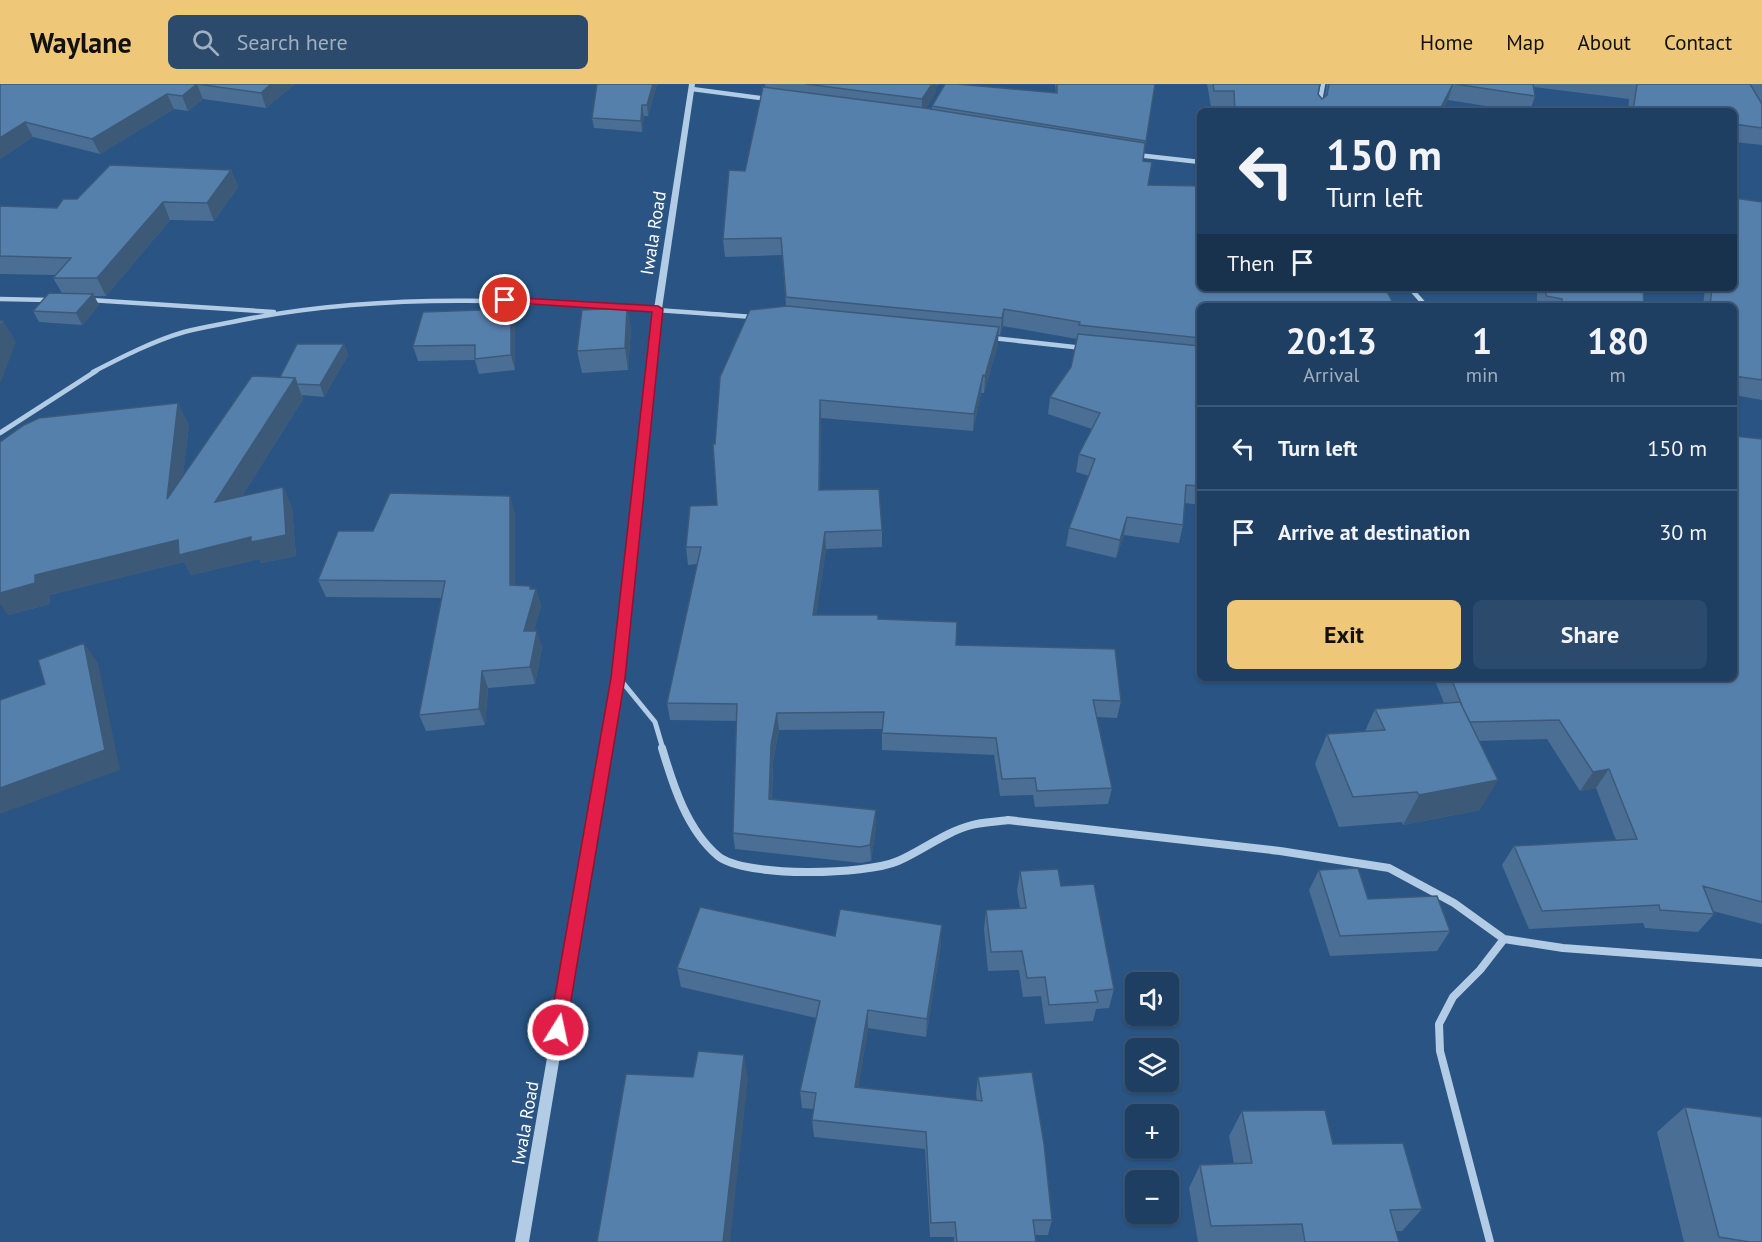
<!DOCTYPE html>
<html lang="en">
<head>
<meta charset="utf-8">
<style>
	body { margin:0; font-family:"PT Sans",sans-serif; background:#2c4a6b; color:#f1f3f6; height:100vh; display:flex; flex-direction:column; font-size:22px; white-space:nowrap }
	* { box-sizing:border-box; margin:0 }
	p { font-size:20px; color:#a1afbe }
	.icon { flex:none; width:33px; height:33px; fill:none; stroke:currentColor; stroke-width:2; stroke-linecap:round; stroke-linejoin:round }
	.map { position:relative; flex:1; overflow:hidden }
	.details { position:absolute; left:1197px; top:219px; width:540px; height:378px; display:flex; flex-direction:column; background:#1f3f62; border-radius:9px; box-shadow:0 2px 4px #0004,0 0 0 2px #3c5877 }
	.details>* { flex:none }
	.top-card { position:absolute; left:1197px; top:24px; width:540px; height:183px; border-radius:9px; box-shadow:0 2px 4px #0004,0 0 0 2px #3c5877; background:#1f3f62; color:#f1f3f6; overflow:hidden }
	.tools { position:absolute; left:1125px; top:888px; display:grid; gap:12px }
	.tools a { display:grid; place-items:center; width:54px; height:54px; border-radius:9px; background:#1f3f62; box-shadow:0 2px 4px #0004,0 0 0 2px #3c5877; font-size:30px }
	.pin { position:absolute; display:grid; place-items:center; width:51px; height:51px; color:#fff; margin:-26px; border:3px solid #fff; border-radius:50%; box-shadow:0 2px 6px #0007 }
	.me { position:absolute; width:66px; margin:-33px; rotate:10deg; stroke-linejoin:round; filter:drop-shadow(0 0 4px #0008) }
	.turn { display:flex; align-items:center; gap:21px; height:126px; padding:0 30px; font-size:27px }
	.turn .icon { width:78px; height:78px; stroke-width:2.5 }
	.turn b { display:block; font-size:42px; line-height:51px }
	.then { display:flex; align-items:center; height:57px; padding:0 30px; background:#0003; gap:12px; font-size:22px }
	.eta { display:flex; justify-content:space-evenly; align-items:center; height:102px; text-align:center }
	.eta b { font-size:36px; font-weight:700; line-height:42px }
	.action { display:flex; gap:12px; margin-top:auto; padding:12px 30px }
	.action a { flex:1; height:69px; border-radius:9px; background:#eec779; color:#111; font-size:24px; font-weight:700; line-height:69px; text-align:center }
	.action a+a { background:#2c4a6b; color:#f1f3f6 }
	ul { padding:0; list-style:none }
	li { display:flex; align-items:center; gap:18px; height:84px; padding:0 30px; border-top:2px solid #3c5877 }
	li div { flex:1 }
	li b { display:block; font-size:22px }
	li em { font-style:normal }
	header { display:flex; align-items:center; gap:36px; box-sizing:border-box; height:84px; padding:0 30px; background:#eec779; color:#111 }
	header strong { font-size:28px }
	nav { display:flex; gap:33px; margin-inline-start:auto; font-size:21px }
	.search { width:420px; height:54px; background:#2c4a6b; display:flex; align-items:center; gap:15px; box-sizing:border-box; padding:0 21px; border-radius:9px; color:#a1afbe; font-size:22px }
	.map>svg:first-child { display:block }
</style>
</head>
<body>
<header>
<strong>Waylane</strong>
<div class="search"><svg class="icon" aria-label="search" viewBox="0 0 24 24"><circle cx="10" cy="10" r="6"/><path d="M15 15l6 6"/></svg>Search here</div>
<nav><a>Home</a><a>Map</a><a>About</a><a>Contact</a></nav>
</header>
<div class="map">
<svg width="1762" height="1158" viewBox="0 0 1762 1158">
	<rect width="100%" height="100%" fill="#295483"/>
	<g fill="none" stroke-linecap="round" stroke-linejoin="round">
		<path stroke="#b2cce6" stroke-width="4.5" d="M 692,5 L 768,15
			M 1318,27 L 1323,0
			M 1137,71 L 1200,78
			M 1410,204 L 1426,222
			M 0,215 L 50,216
			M 90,216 L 274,228
			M 992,254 L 1083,264
			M 93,288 C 122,273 153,257 184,248 C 203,243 223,240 242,236 C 414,202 582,221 755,233"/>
		<path stroke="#b2cce6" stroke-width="5" d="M 0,349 L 96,287
			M 619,594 L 655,638 L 663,665"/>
		<path stroke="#b2cce6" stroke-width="8" d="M 662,664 C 673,701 687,746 718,772 C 745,794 866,791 898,777 C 923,766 945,748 972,741 C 983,738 996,738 1008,736 L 1280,767 L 1389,784 L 1454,819 L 1504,855 L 1563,864 L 1762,879
			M 1490,1158 L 1440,967 L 1439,940 L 1453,913 L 1480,886 L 1504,855"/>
		<path fill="#b2cce6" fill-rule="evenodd" d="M 689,0 L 695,0 L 662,225 L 623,594 L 529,1158 L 515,1158 L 613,594 L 654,225 Z"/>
	</g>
	<path fill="#4a6e94" d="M 0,0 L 295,0 L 266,24 L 203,15 L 188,27 L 174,25 L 100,70 L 33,53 L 0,75 Z
		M 597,0 L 657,0 L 648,32 L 644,32 L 642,48 L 594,44 L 592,34 Z
		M 765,0 L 939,0 L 936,3 L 936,8 L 926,24 L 932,25 L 932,22 L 1056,9 L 1055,0 L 1155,0 L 1143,77 L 1148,101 L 1200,222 L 1200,421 L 1185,419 L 1183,441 L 1179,459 L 1124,451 L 1116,474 L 1066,462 L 1069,444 L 1089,392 L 1076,388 L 1079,370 L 1092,345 L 1048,330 L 1050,313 L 1071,283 L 1077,255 L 1003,242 L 1000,251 L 998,251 L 998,260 L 984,309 L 981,309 L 973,347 L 821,334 L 820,406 L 882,446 L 882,463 L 826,465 L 816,531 L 878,535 L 1121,617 L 1117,634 L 1097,633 L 1112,704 L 1108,720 L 1035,723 L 1033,711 L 1000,712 L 994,671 L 882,666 L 882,645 L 779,646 L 773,678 L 772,715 L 876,743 L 871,777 L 861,779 L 735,765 L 733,749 L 737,637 L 670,636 L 667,619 L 697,480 L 688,481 L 686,463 L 717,421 L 715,360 L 786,222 L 782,171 L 725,173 L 723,155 L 745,87 L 765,3 Z
		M 1207,0 L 1320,0 L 1318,10 L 1322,15 L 1325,13 L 1327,0 L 1762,0 L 1762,61 L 1734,58 L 1734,27 L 1628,27 L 1629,15 L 1534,3 L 1535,12 L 1530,27 L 1517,27 L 1448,16 L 1442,27 L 1231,27 L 1231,23 L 1211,23 Z
		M 231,86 L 238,103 L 214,137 L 170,136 L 106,212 L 94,212 L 99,221 L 82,241 L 39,238 L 33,227 L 62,209 L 53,194 L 55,191 L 0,190 L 0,122 L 57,124 L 77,115 Z
		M 1762,118 L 1762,316 L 1734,311 L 1734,222 L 1703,222 L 1705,204 L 1734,204 Z
		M 1537,204 L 1643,204 L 1644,222 L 1537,222 Z
		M 627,224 L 631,245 L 628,286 L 582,289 L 577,267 Z
		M 511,225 L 515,241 L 515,286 L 479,290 L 475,276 L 418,277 L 413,262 Z
		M 344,260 L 348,271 L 324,313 L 302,311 L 303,315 L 242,412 L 283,403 L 292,424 L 296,472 L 261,479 L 259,475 L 191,491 L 184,478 L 49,511 L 50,520 L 8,531 L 189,340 L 183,391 L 280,293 Z
		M 1762,355 L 1762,840 L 1713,827 L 1714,830 L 1698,848 L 1645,844 L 1643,839 L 1529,845 L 1502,781 L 1514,762 L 1616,756 L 1596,704 L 1580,707 L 1547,655 L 1479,657 L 1480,726 L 1403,741 L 1402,738 L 1339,743 L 1315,680 L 1327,650 L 1365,647 L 1375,625 L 1444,619 L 1434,594 L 1734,594 Z
		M 515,429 L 515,501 L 530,502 L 531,505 L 536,505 L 541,522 L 534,547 L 542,563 L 535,600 L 488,604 L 485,641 L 426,647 L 419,631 L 442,514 L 326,513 L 318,496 L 373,447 Z
		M 1319,786 L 1368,815 L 1450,847 L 1437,867 L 1330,872 L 1309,806 Z
		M 1020,787 L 1061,802 L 1114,905 L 1109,924 L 1096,925 L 1093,937 L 1045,940 L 1041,912 L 1023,913 L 1019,886 L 988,887 L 984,845 L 986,826 L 1020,824 L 1017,807 Z
		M 835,852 L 941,860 L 926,953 L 868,944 L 858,1004 L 977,1016 L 976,1010 L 978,993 L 1052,1136 L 1048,1151 L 1035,1151 L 1036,1158 L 954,1158 L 954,1153 L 930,1153 L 925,1065 L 814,1053 L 812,1036 L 814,1025 L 802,1024 L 800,1007 L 816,934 L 681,903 L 677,884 Z
		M 1685,1023 L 1762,1158 L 1684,1158 L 1657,1048 Z
		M 1242,1027 L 1333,1060 L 1422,1125 L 1402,1147 L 1396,1147 L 1399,1158 L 1198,1158 L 1189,1104 L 1200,1081 L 1234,1080 L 1229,1052 Z"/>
	<path fill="#3c5a78" d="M 197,0 L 203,15 L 188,27 L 182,12 Z
		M 271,0 L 295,0 L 266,24 L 261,9 Z
		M 653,0 L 657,0 L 648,32 L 647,21 Z
		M 931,0 L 939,0 L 936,3 L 936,8 L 922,31 L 922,15 Z
		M 1453,0 L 1448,16 L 1442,27 L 1439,27 Z
		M 167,10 L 174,25 L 100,70 L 92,55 Z
		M 642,21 L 644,32 L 642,48 L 641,37 Z
		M 25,38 L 33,53 L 0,75 L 0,54 Z
		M 231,86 L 238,103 L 214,137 L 207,119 Z
		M 163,118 L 170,136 L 106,212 L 97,194 Z
		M 93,210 L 99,221 L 82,241 L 76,229 Z
		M 627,224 L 631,245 L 628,286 L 625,264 Z
		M 511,225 L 515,241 L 515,286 L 511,271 Z
		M 1004,225 L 1003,242 L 1000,251 L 1002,234 Z
		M 3,236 L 16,258 L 1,298 L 0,298 L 0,245 Z
		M 999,243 L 998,260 L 984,309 L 985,292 Z
		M 344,260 L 348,271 L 324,313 L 320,301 Z
		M 983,291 L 981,309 L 973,347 L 974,330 Z
		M 295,294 L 303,315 L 225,439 L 215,418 Z
		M 820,316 L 821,334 L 819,424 L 819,406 Z
		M 178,319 L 189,340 L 178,436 L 167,415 Z
		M 283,403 L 292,424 L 296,472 L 261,479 L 259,475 L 191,491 L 184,478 L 49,511 L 50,520 L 8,531 L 0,520 L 0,509 L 35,491 Z
		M 510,412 L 515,429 L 515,518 L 510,501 Z
		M 1127,433 L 1124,451 L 1116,474 L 1120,456 Z
		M 825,448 L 826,465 L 814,549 L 813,531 Z
		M 530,502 L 534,513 L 536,505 L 541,522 L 530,563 L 524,547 Z
		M 537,547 L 542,563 L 535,600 L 530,583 Z
		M 84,559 L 98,579 L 120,686 L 0,730 L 0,704 Z
		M 482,587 L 488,604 L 485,641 L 479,625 Z
		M 777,629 L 779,646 L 773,678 L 771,731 L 769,715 L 771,661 Z
		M 1609,685 L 1596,704 L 1580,707 L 1593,688 Z
		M 1498,696 L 1480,726 L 1403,741 L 1419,711 Z
		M 876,726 L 876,743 L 871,777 L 870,761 Z
		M 942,841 L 941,860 L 926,953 L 927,935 Z
		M 868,926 L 868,944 L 856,1020 L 855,1003 Z
		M 744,971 L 748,995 L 730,1158 L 723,1158 Z"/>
	<path fill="#5680ac" stroke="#3c5a78" stroke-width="1.5" d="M 0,0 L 271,0 L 261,9 L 197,0 L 182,12 L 167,10 L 92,55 L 25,38 L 0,54 Z
		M 597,0 L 653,0 L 647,21 L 642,21 L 641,37 L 592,34 Z
		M 806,0 L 932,0 L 922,15 Z
		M 945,0 L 957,0 L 1057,9 L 1057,0 L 1155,0 L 1146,57 L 932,22 Z
		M 1213,0 L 1320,0 L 1318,10 L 1322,15 L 1327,11 L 1329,0 L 1453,0 L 1439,27 L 1235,27 L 1234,7 L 1214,7 Z
		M 1455,0 L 1533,0 L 1535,12 Z
		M 1637,0 L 1750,0 L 1762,20 L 1762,44 L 1734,40 L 1734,27 L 1633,27 Z
		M 763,3 L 924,24 L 1145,59 L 1143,77 L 1152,78 L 1148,101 L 1200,102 L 1200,204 L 1385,204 L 1392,217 L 1435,221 L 1435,222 L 1200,222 L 1200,254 L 1079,241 L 1080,238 L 1004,225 L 1002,234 L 786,213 L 781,154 L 723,155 L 729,86 L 745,87 Z
		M 110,81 L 231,86 L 207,119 L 163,118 L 97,194 L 53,194 L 71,174 L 0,172 L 0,122 L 57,124 L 63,115 L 77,115 Z
		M 1734,114 L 1762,118 L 1762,296 L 1734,292 L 1734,222 L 1710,222 L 1712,204 L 1734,204 Z
		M 1546,204 L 1643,204 L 1644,222 L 1563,222 L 1562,215 L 1546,212 Z
		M 49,209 L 93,210 L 76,229 L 33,227 Z
		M 787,222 L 999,243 L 985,292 L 983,291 L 974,330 L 820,316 L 819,406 L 879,405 L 882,446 L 825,448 L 813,531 L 878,531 L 878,535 L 957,538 L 956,561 L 1115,565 L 1121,617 L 1093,616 L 1112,704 L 1037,707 L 1035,694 L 1002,695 L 996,654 L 882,649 L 884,628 L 777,629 L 771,661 L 769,715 L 876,726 L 870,761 L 860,763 L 733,749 L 737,620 L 667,619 L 701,463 L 686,463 L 690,422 L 717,421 L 713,360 L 715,360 L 720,293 L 750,226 Z
		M 627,224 L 625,264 L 577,267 L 582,226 Z
		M 511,225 L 511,271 L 475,275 L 475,261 L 413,262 L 423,228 Z
		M 3,236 L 0,245 L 0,237 Z
		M 1078,250 L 1200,262 L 1200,402 L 1186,401 L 1183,441 L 1127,433 L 1120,456 L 1069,444 L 1095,375 L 1079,370 L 1100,329 L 1050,313 L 1071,283 Z
		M 297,260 L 344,260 L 320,301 L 297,300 L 295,294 L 280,293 Z
		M 252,292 L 295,294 L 215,418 L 283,403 L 286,451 L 251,458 L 251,453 L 179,471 L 178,456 L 35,491 L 35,499 L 0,509 L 0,358 L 24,341 L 39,334 L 178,319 L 167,415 Z
		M 1734,352 L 1762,355 L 1762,818 L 1703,802 L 1714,830 L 1660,826 L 1659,821 L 1542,827 L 1514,762 L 1637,755 L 1609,685 L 1593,688 L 1559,636 L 1470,638 L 1463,624 L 1451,594 L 1734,594 Z
		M 390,409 L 510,412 L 510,501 L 530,502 L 530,505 L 536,505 L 524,547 L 537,547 L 530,583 L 482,587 L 479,625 L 419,631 L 445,497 L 318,496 L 338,447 L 373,447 Z
		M 84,559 L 105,666 L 0,704 L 0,616 L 45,600 L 38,576 Z
		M 1460,618 L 1498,696 L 1419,711 L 1417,708 L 1353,713 L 1327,650 L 1385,646 L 1375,625 Z
		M 1358,784 L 1368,815 L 1437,812 L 1450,847 L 1340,852 L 1319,786 Z
		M 1058,785 L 1061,802 L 1094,800 L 1114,905 L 1095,907 L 1098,918 L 1049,921 L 1045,893 L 1027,894 L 1022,867 L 991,868 L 986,826 L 1026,824 L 1020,787 Z
		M 700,823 L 835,852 L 840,825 L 942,841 L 927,935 L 868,926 L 855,1003 L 982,1017 L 978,993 L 1032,988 L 1044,1060 L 1052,1136 L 1033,1136 L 1036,1158 L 957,1158 L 955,1138 L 931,1139 L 926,1048 L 812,1036 L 816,1009 L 800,1007 L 820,917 L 677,884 Z
		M 698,967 L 744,971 L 723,1158 L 597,1158 L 626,990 L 693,993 Z
		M 1685,1023 L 1762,1033 L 1762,1158 L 1750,1158 L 1719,1153 Z
		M 1325,1026 L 1333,1060 L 1403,1059 L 1422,1125 L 1390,1126 L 1399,1158 L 1305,1158 L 1302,1140 L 1211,1142 L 1200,1081 L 1252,1079 L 1242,1027 Z"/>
	<path fill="#e11d48" stroke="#92132f" stroke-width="1.5" d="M 505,213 L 658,222 L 663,225 L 625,594 L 566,946 L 564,952 L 558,954 L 552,952 L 549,946 L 611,594 L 652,228 L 501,218 L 500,216 Z"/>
	<g text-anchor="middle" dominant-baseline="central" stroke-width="5" stroke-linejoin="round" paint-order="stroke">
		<g font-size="18" fill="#fff" stroke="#295483">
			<text transform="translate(653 149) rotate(-81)">Iwala Road</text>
			<text transform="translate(525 1039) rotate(-80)">Iwala Road</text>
		</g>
	</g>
</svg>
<div class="tools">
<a><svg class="icon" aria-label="sound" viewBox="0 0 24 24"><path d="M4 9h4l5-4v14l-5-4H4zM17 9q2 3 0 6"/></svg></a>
<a><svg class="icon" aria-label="layers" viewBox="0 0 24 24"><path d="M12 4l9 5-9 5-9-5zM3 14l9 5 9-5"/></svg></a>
<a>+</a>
<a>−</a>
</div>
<div class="pin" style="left:505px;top:216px;background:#d93025"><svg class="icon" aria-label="arrive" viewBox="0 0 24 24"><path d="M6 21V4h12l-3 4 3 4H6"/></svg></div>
<svg class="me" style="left:558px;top:946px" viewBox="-20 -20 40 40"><circle r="17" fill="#e11d48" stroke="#fff" stroke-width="3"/><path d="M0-11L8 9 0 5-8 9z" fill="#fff"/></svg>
<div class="top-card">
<div class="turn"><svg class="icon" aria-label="left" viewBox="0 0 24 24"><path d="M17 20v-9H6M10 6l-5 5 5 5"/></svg><div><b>150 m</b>Turn left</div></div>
<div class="then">Then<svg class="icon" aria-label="arrive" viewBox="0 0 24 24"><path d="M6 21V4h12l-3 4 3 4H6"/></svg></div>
</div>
<section class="details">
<div class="eta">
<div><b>20:13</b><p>Arrival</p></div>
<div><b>1</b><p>min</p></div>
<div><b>180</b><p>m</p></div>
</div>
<ul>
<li><svg class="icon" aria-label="left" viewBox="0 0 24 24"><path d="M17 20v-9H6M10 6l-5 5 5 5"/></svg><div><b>Turn left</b></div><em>150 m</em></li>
<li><svg class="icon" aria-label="arrive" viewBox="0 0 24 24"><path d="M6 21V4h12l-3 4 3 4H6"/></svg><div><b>Arrive at destination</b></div><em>30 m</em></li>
</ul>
<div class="action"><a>Exit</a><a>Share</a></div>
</section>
</div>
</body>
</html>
